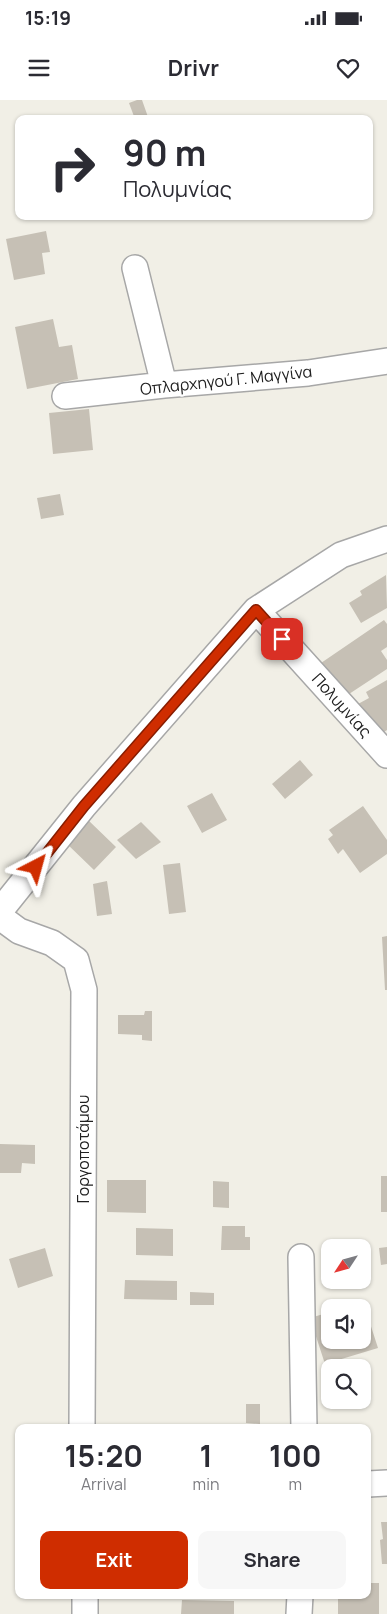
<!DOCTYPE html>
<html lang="en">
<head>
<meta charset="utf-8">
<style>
	body { margin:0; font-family:Manrope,sans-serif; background:#f7f7f7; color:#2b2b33; height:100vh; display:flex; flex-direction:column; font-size:19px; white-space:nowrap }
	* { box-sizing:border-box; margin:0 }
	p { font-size:16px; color:#7c7c81 }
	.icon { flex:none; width:28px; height:28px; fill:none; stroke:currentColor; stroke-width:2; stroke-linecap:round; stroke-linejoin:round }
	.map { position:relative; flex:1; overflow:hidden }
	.side { position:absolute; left:15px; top:1324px; width:356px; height:175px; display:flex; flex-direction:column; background:#fff; border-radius:10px; box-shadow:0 1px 4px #0004 }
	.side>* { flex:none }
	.banner { position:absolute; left:15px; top:15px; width:358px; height:105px; border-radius:10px; box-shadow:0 1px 4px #0004; background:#fff; color:#2b2b33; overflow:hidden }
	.needle { width:32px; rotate:234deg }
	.controls { position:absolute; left:321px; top:1139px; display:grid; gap:10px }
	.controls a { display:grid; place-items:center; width:50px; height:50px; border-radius:10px; background:#fff; box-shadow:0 1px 4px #0004; font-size:25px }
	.pin { position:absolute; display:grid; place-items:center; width:42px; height:42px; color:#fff; margin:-21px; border-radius:10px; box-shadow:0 2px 8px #0006 }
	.me { position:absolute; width:55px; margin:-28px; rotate:39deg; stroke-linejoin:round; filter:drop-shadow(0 0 4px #0008) }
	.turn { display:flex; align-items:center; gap:18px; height:105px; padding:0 25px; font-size:22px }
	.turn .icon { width:65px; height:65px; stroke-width:2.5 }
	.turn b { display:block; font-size:35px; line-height:42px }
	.eta { display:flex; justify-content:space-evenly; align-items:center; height:85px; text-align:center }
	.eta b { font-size:30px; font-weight:700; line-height:35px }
	.action { display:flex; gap:10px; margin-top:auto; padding:10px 25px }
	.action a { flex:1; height:58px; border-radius:10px; background:#cf2d00; color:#fff; font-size:20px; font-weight:700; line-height:58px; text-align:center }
	.action a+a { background:#f7f7f7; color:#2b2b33 }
	.status { display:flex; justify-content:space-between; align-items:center; height:35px; padding:0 25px; background:#fff; direction:ltr }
	.status svg { height:14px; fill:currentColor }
	header { display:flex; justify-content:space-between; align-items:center; height:65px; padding:0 25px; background:#fff; font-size:22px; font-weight:700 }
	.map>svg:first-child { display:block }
</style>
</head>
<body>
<div class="status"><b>15:19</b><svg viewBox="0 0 49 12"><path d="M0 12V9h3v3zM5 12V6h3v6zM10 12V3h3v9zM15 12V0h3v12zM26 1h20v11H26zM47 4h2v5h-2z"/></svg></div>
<header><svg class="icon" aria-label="menu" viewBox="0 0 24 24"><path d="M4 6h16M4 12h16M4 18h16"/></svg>Drivr<svg class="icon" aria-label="heart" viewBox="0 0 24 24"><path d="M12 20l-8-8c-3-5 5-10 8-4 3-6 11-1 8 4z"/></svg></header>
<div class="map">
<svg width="387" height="1514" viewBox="0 0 387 1514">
	<rect width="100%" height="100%" fill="#f1efe6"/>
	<path fill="#c6c0b5" d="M 137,0 L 142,0 L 148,17 L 135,19 L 129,3 Z
		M 46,131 L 50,152 L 42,153 L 45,174 L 14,180 L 6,139 Z
		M 53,219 L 59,247 L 72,245 L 78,279 L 27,289 L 15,227 Z
		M 89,309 L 93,350 L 53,354 L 49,313 Z
		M 60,394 L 64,415 L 41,419 L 37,398 Z
		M 386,475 L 387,508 L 361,523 L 349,503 L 362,495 L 360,491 Z
		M 384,520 L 387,524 L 387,547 L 381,551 L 387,560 L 387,569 L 346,596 L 321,563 Z
		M 387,580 L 387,630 L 378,636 L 358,604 L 369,598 L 366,592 Z
		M 300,660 L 313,675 L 285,699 L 272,684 Z
		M 212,693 L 227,720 L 202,733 L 187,706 Z
		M 363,706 L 387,740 L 387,754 L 360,773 L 343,749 L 338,754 L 328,739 L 333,735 L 329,730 Z
		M 87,719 L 116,747 L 94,770 L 65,742 Z
		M 141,722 L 161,742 L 136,759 L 117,740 Z
		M 180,763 L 186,812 L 169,814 L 163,765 Z
		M 107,781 L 112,814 L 97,816 L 93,784 Z
		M 387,836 L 387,890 L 385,890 L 382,837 Z
		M 145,911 L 152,911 L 152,941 L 142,940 L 142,935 L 118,934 L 118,915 L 144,915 Z
		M 0,1044 L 35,1045 L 35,1064 L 22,1063 L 21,1073 L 0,1073 Z
		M 381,1076 L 387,1076 L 387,1112 L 381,1112 Z
		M 107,1080 L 146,1080 L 146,1113 L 107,1112 Z
		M 213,1081 L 229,1082 L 229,1108 L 213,1107 Z
		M 222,1126 L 245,1126 L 245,1137 L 250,1137 L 250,1150 L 221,1150 Z
		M 136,1128 L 173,1129 L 173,1156 L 136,1155 Z
		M 387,1147 L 387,1164 L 381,1165 L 379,1148 Z
		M 45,1148 L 53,1176 L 18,1188 L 9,1159 Z
		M 125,1180 L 177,1181 L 177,1200 L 124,1199 Z
		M 190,1192 L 214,1193 L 214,1205 L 190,1205 Z
		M 330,1212 L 330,1240 L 362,1240 L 362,1215 L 367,1214 L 378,1248 L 325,1264 L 310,1218 Z
		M 246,1304 L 260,1304 L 260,1324 L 246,1323 Z
		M 381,1422 L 387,1422 L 387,1464 L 382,1464 L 380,1440 L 383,1439 Z
		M 368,1483 L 379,1483 L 379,1514 L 338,1514 L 338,1495 L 368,1495 Z
		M 182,1500 L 234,1501 L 234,1514 L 181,1514 Z"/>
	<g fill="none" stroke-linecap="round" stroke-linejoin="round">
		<defs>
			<path id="street" d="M 135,168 L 164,285
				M 65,296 L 164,285 L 308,273 L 387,261
				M 256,510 L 387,655
				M 0,811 L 84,706 L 256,510 L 341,455 L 387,439
				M 0,817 L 19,831 L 52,843 L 76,860 L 84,890 L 82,1328
				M 301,1157 L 304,1328
				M 368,1384 L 387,1383
				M 85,1495 L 85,1514
				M 299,1514 L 300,1495"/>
		</defs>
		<use href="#street" stroke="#a7a7a7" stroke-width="28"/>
		<use href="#street" stroke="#fff" stroke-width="25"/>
	</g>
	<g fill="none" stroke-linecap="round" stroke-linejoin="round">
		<defs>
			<path id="route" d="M 36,767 L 84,706 L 256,510 L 282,539"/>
		</defs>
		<use href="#route" stroke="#871d00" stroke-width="12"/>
		<use href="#route" stroke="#cf2d00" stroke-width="9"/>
	</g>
	<g text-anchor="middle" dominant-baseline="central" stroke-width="4.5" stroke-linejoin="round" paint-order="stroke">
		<g font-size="16" fill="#202020" stroke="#fff">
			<text transform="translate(226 280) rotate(-6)">Οπλαρχηγού Γ. Μαγγίνα</text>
			<text transform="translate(342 605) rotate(48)">Πολυμνίας</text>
			<text transform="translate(83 1049) rotate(-90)">Γοργοποτάμου</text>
		</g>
	</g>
</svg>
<div class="controls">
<a><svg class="needle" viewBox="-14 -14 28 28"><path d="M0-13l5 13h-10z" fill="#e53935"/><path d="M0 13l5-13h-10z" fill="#7c7c81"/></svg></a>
<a><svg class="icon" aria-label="sound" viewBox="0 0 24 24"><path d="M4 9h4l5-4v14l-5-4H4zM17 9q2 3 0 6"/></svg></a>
<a><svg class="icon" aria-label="search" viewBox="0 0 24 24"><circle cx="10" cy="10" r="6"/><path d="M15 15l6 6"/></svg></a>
</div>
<div class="pin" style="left:282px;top:539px;background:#d93025"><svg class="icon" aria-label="arrive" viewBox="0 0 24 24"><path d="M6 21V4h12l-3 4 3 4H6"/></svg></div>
<svg class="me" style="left:36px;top:767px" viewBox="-20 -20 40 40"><path d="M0-17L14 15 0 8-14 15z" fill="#cf2d00" stroke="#fff" stroke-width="4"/></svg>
<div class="banner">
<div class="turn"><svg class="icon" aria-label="right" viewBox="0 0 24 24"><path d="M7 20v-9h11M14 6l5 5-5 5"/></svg><div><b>90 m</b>Πολυμνίας</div></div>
</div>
<section class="side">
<div class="eta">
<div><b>15:20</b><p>Arrival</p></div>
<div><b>1</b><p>min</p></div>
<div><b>100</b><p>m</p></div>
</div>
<div class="action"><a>Exit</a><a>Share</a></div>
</section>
</div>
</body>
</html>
